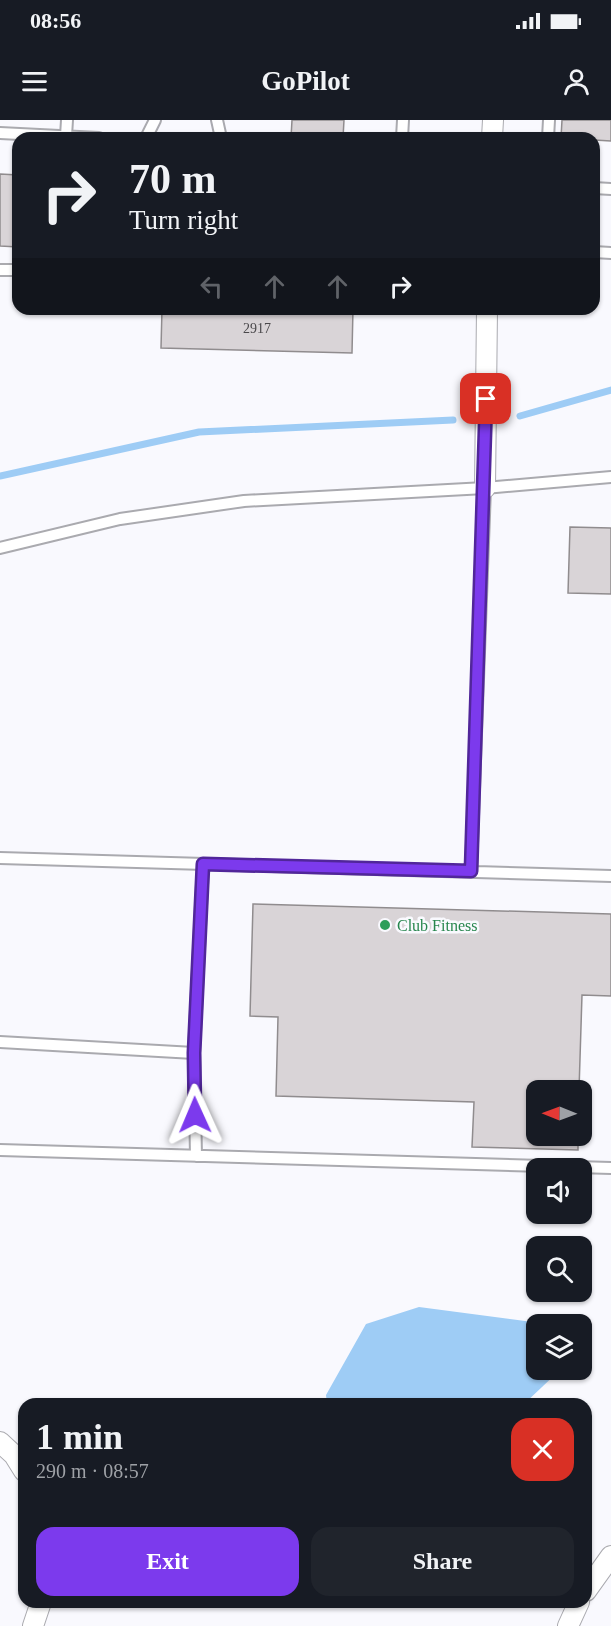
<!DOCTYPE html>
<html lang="en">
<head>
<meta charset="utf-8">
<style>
	body { margin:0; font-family:Georgia,serif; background:#20242c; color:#f1f3f6; height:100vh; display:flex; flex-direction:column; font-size:22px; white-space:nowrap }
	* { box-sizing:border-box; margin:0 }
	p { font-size:20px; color:#9ea1a6 }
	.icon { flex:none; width:33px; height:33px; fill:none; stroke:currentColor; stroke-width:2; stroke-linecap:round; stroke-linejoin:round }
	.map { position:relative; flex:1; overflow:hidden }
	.drawer { position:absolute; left:18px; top:1278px; width:574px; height:210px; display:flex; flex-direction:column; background:#171b24; border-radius:18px; box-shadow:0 2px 4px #0004 }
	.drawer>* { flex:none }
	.top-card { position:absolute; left:12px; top:12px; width:588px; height:183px; border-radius:18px; box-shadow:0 2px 4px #0004; background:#171b24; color:#f1f3f6; overflow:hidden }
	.needle { width:39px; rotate:271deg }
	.tools { position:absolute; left:526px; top:960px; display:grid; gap:12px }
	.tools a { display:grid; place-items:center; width:66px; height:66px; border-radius:12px; background:#171b24; box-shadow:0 2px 4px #0004; font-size:30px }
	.pin { position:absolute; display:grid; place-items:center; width:51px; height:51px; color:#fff; margin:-26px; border-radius:12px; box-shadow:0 3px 9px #0006 }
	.me { position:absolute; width:66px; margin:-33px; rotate:359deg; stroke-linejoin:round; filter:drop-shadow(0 0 4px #0008) }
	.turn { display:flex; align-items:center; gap:21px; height:126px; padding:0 18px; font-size:27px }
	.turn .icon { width:78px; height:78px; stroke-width:2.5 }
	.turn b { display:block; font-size:42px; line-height:51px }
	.lanes { display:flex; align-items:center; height:57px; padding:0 18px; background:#0003; justify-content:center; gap:30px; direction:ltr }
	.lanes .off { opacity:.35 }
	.round { display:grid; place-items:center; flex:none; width:63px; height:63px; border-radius:18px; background:#20242c }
	.overview { display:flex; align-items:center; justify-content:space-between; height:102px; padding:0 18px }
	h1 { font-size:36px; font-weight:700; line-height:45px }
	.primary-button { display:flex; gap:12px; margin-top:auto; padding:12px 18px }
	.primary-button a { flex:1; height:69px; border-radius:18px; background:#7c3aed; color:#fff; font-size:24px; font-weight:700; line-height:69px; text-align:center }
	.primary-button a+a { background:#20242c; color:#f1f3f6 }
	.status { display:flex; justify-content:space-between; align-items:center; height:42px; padding:0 30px; background:#171b24; direction:ltr }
	.status svg { height:16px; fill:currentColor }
	header { display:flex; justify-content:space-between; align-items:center; height:78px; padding:0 18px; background:#171b24; font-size:27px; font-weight:700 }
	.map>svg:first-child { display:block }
</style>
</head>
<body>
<div class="status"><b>08:56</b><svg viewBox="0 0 49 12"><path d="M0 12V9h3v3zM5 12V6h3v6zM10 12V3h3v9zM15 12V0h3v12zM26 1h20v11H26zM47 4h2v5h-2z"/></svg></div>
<header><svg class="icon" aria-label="menu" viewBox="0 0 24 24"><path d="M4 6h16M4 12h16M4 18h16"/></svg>GoPilot<svg class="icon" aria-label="person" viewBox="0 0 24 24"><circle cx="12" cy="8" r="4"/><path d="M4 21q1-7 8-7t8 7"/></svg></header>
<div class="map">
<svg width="611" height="1506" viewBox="0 0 611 1506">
	<rect width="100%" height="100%" fill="#f9f9fe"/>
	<path fill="#9eccf5" d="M 419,1187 L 548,1204 L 537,1204 L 537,1250 L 560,1250 L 524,1284 L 327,1284 L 326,1275 L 366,1204 Z"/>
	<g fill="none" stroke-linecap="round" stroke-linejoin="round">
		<path stroke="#9eccf5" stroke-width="7" d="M 520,296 L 611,270
			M 0,356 L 199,312 L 453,300"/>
	</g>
	<path fill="#d9d4d7" stroke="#908c8e" stroke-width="1.5" d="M 292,0 L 344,0 L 343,18 L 291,18 Z
		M 562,0 L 611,0 L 611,21 L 561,18 Z
		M 0,54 L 18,55 L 18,127 L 0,126 Z
		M 162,189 L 353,189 L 352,233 L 161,228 Z
		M 570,407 L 611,408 L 611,474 L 568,473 Z
		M 253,784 L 611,794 L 611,876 L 582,875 L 579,970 L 537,970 L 537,1016 L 578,1016 L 578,1030 L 472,1027 L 474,982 L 276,976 L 278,897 L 250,896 Z"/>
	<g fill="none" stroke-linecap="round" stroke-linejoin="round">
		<defs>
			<path id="service" d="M 217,0 L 221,18
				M 0,13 L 99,18
				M 66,16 L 67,0
				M 146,18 L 155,0
				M 402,18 L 403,0
				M 548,18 L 549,0
				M 594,68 L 611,69
				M 594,132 L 611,133
				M 0,150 L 18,150
				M 0,428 L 120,399 L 244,381 L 485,368 L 611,357
				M 0,738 L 611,756
				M 471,751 L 485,368
				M 0,922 L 194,933
				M 0,1030 L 611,1048
				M 196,1036 L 194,933 L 203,744"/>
			<path id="minor" d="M 492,18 L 493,0
				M 485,368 L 487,189
				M 0,1322 L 14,1335 L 24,1351
				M 586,1471 L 611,1436
				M 33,1506 L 41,1482
				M 568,1506 L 579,1482"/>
		</defs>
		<use href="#service" stroke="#aaaaaf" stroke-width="14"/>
		<use href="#minor" stroke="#aaaaaf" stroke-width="22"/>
		<use href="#service" stroke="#fff" stroke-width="10"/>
		<use href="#minor" stroke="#fff" stroke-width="20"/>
	</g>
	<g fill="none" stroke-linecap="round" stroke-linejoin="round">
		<defs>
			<path id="route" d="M 195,995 L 194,933 L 203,744 L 471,751 L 486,279"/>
		</defs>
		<use href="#route" stroke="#51269a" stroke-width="15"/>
		<use href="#route" stroke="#7c3aed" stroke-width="10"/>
	</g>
	<circle fill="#2e9e5b" stroke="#f9f9fe" stroke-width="2" cx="385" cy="805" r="6"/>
	<g text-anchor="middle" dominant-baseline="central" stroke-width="5" stroke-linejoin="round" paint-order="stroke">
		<g font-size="14" fill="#4a484b">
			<text x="257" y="208">2917</text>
		</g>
		<g font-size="16" fill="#27864d" stroke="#f9f9fe" text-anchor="start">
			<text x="397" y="805">Club Fitness</text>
		</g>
	</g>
</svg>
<div class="tools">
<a><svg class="needle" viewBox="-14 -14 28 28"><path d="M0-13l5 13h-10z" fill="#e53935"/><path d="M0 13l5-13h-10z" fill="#9ea1a6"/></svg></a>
<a><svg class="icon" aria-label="sound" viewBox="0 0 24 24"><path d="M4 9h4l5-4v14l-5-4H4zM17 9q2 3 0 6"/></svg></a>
<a><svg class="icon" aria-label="search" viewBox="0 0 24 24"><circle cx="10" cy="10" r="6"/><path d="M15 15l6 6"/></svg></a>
<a><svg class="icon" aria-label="layers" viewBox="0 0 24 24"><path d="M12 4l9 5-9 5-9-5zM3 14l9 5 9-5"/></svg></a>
</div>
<div class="pin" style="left:486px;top:279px;background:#d93025"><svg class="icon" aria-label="arrive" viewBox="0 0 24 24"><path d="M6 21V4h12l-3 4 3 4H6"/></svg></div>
<svg class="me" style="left:195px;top:995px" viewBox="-20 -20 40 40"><path d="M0-17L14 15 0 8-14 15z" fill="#7c3aed" stroke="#fff" stroke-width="4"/></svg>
<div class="top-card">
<div class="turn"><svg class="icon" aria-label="right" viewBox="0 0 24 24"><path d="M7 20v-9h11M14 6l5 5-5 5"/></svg><div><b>70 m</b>Turn right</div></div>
<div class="lanes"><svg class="icon off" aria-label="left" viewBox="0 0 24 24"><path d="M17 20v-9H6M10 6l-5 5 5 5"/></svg><svg class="icon off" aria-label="ahead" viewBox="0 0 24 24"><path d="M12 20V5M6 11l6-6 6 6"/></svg><svg class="icon off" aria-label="ahead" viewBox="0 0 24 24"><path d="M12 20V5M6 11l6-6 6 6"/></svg><svg class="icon" aria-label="right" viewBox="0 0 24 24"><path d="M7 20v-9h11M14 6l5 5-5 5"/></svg></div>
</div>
<section class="drawer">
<div class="overview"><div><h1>1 min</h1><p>290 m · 08:57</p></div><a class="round" style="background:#d93025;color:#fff"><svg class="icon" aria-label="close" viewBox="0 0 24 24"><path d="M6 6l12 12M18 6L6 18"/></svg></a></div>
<div class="primary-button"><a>Exit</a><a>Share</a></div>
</section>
</div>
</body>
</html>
